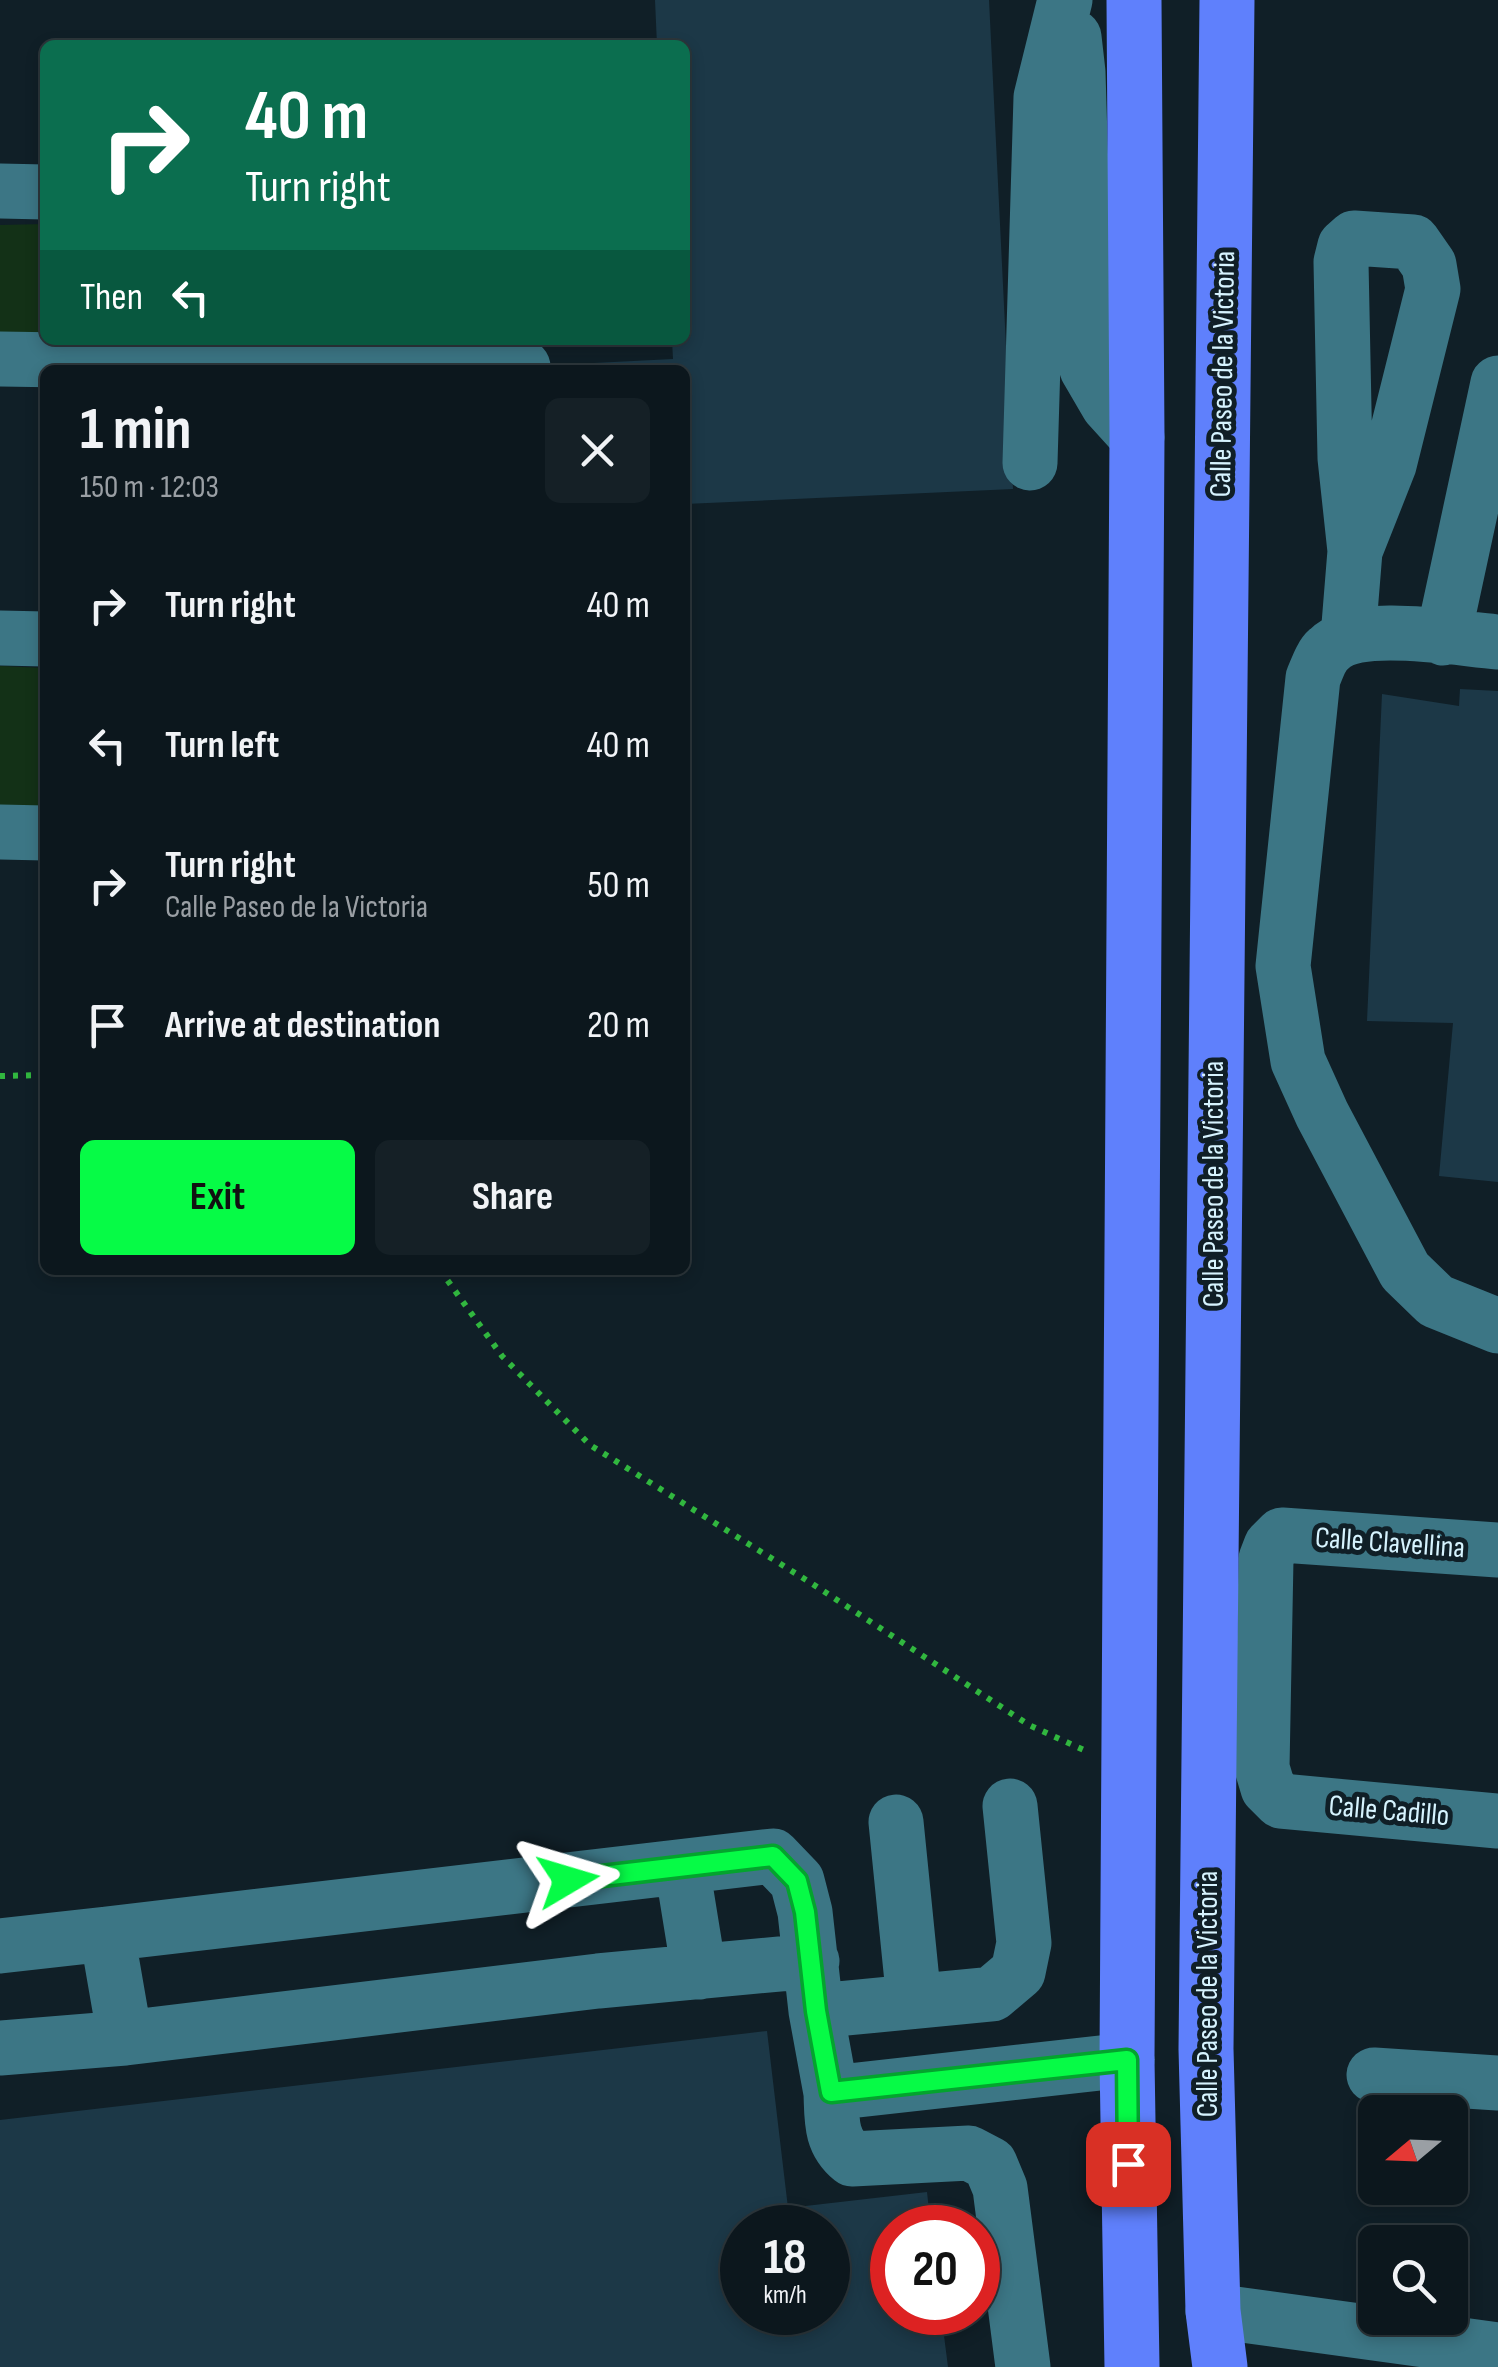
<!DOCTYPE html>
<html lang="en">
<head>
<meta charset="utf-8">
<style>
	body { margin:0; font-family:"Sofia Sans Condensed",sans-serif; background:#152026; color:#f1f3f6; height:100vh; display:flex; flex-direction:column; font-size:38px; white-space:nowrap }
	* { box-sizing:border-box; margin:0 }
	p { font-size:32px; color:#9a9fa4 }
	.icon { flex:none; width:55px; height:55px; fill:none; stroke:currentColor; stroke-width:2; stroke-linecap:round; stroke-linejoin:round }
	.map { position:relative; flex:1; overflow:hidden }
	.panel { position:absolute; left:40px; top:365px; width:650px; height:910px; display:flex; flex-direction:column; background:#0c171d; border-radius:15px; box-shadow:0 5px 15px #0003,0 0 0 2px #2c363b }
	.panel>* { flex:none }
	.banner { position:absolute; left:40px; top:40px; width:650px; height:305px; border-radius:15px; box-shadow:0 5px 15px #0003,0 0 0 2px #2c363b; background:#0b6e4f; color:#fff; overflow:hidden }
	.needle { width:65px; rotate:251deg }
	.buttons { position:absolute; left:1358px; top:2095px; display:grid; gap:20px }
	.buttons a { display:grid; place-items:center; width:110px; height:110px; border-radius:15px; background:#0c171d; box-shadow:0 5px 15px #0003,0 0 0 2px #2c363b; font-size:50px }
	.speed { position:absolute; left:720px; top:2205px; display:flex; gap:20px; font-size:50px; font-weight:700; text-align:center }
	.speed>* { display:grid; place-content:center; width:130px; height:130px; border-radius:50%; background:#0c171d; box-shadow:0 5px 15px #0003,0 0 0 2px #2c363b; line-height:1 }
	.speed small { font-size:25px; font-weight:400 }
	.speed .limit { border:15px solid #d22; background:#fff; color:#111 }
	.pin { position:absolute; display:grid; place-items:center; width:85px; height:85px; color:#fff; margin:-42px; border-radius:20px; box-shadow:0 5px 15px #0006 }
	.me { position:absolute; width:110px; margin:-55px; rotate:83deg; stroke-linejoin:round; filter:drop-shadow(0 0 8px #0008) }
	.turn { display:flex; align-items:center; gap:35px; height:210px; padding:0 40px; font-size:45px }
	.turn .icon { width:130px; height:130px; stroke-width:2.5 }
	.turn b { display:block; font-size:70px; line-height:85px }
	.then { display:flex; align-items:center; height:95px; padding:0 40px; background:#0003; gap:20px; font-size:38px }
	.round { display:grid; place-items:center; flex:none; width:105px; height:105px; border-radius:15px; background:#152026 }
	.head { display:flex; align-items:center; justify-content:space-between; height:170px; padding:0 40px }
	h1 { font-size:60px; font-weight:700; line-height:75px }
	.button { display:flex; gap:20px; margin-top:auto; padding:20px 40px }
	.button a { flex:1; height:115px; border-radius:15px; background:#06fb46; color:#111; font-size:40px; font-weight:700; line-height:115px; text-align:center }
	.button a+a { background:#152026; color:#f1f3f6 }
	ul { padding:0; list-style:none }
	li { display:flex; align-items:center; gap:30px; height:140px; padding:0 40px }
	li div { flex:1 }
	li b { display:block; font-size:38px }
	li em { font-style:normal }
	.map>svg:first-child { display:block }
</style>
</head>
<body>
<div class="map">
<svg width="1498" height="2367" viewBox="0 0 1498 2367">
	<rect width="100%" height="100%" fill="#101f27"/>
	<path fill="#133117" d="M 45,224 L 45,340 L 0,339 L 0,225 Z
		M 0,666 L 45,668 L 45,812 L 0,811 Z"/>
	<path fill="#1c3847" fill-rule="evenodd" d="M 655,0 L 989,0 L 1013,489 L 685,504 L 685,370 L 554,370 L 554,365 L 673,359 L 672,340 L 685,340 L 685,45 L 657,45 Z
		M 1460,689 L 1498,691 L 1498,1182 L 1439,1176 L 1453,1023 L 1367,1021 L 1382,694 L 1459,706 Z
		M 767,2031 L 788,2208 L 927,2192 L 931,2228 L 892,2228 L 892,2312 L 941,2312 L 948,2367 L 0,2367 L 0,2120 ZM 742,2228 L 828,2228 L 828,2312 L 742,2312 Z"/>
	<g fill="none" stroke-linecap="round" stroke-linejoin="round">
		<path stroke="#31b73f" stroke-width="6" stroke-dasharray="5 8" stroke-linecap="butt" d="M 0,1076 L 45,1075
			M 440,1270 L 502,1356 L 590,1445 L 811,1583 L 1029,1725 L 1086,1751"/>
		<path stroke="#3c7685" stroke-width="55" d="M 1074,37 L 1078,72 L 1087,369 L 1108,405 L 1137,437
			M 0,191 L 45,192
			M 0,359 L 523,367
			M 1030,463 L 1041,97 L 1065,0
			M 1348,637 L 1355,551 L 1345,458 L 1341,262 L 1345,246 L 1354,238 L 1413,242 L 1429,265 L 1433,289 L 1389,465 L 1355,551
			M 0,638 L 45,639
			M 1443,638 L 1498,383
			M 1498,642 C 1457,639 1357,619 1328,650 C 1321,656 1317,669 1313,678 L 1283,966 L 1298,1061 L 1322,1114 L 1405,1271 L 1436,1301 L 1498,1326
			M 0,832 L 45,833
			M 1498,1550 L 1282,1535 L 1271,1546 L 1266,1559 L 1262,1768 L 1268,1788 L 1281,1801 L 1498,1821
			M 896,1822 L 914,2001
			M 682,1867 L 699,1972
			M 0,1946 L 107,1934
			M 812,1961 L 598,1981 L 125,2038 L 107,1934 L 773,1856 L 797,1881 L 805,1912 L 816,2011 L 831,2093 L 1127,2060
			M 816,2011 L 992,1994 L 1018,1972 L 1024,1943 L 1010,1806
			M 0,2048 L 125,2038
			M 1374,2075 L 1498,2083
			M 831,2093 C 832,2120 830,2141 852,2159 L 969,2153 L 990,2164 L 1000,2188 L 1023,2367
			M 1213,2311 L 1498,2350"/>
		<path stroke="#5f80fc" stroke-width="55" d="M 1132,2367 L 1127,2060 L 1137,437 L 1134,0
			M 1220,2367 L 1213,2311 L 1206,2049 L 1227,0"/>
	</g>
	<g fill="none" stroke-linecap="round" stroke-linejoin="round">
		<defs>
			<path id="route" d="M 568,1880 L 773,1856 L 797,1881 L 805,1912 L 816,2011 L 831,2092 L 1127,2060 L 1128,2164"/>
		</defs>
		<use href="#route" stroke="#04a32e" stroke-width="25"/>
		<use href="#route" stroke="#06fb46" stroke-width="18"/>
	</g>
	<g text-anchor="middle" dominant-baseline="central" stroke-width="10" stroke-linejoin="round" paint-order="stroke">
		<g font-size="30" fill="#d6f3fe" stroke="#101f27">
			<text transform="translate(1223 374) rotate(-89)">Calle Paseo de la Victoria</text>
			<text transform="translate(1214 1184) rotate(-90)">Calle Paseo de la Victoria</text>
			<text transform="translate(1390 1543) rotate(4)">Calle Clavellina</text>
			<text transform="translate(1389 1811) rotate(5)">Calle Cadillo</text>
			<text transform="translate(1208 1994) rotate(-90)">Calle Paseo de la Victoria</text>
		</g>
	</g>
</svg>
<div class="buttons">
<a><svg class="needle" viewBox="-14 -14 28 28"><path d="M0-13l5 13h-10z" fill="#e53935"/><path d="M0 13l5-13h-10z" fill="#9a9fa4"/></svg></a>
<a><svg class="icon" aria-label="search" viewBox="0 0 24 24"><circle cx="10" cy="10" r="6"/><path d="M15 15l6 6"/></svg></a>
</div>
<div class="speed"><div>18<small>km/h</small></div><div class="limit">20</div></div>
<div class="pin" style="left:1128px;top:2164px;background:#d93025"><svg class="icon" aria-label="arrive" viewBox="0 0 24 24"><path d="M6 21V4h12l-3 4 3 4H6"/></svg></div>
<svg class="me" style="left:568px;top:1880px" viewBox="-20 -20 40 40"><path d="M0-17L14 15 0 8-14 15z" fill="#06fb46" stroke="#fff" stroke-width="4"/></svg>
<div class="banner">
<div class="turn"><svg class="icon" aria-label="right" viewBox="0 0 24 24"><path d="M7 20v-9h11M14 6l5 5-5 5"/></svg><div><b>40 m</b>Turn right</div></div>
<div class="then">Then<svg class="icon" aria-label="left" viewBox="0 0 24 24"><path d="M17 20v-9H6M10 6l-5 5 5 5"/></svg></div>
</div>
<section class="panel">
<div class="head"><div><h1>1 min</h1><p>150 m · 12:03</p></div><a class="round"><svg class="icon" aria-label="close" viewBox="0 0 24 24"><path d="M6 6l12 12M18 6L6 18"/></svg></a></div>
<ul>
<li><svg class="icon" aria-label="right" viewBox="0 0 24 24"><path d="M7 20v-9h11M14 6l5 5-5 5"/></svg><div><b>Turn right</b></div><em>40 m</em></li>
<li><svg class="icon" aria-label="left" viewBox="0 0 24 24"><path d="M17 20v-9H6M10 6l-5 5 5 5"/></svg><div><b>Turn left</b></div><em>40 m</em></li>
<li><svg class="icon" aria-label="right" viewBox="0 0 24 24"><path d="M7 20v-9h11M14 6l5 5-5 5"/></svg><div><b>Turn right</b><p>Calle Paseo de la Victoria</p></div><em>50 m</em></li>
<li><svg class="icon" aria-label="arrive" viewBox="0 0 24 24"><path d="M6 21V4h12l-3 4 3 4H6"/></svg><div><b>Arrive at destination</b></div><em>20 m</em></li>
</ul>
<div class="button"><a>Exit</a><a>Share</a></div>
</section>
</div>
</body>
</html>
